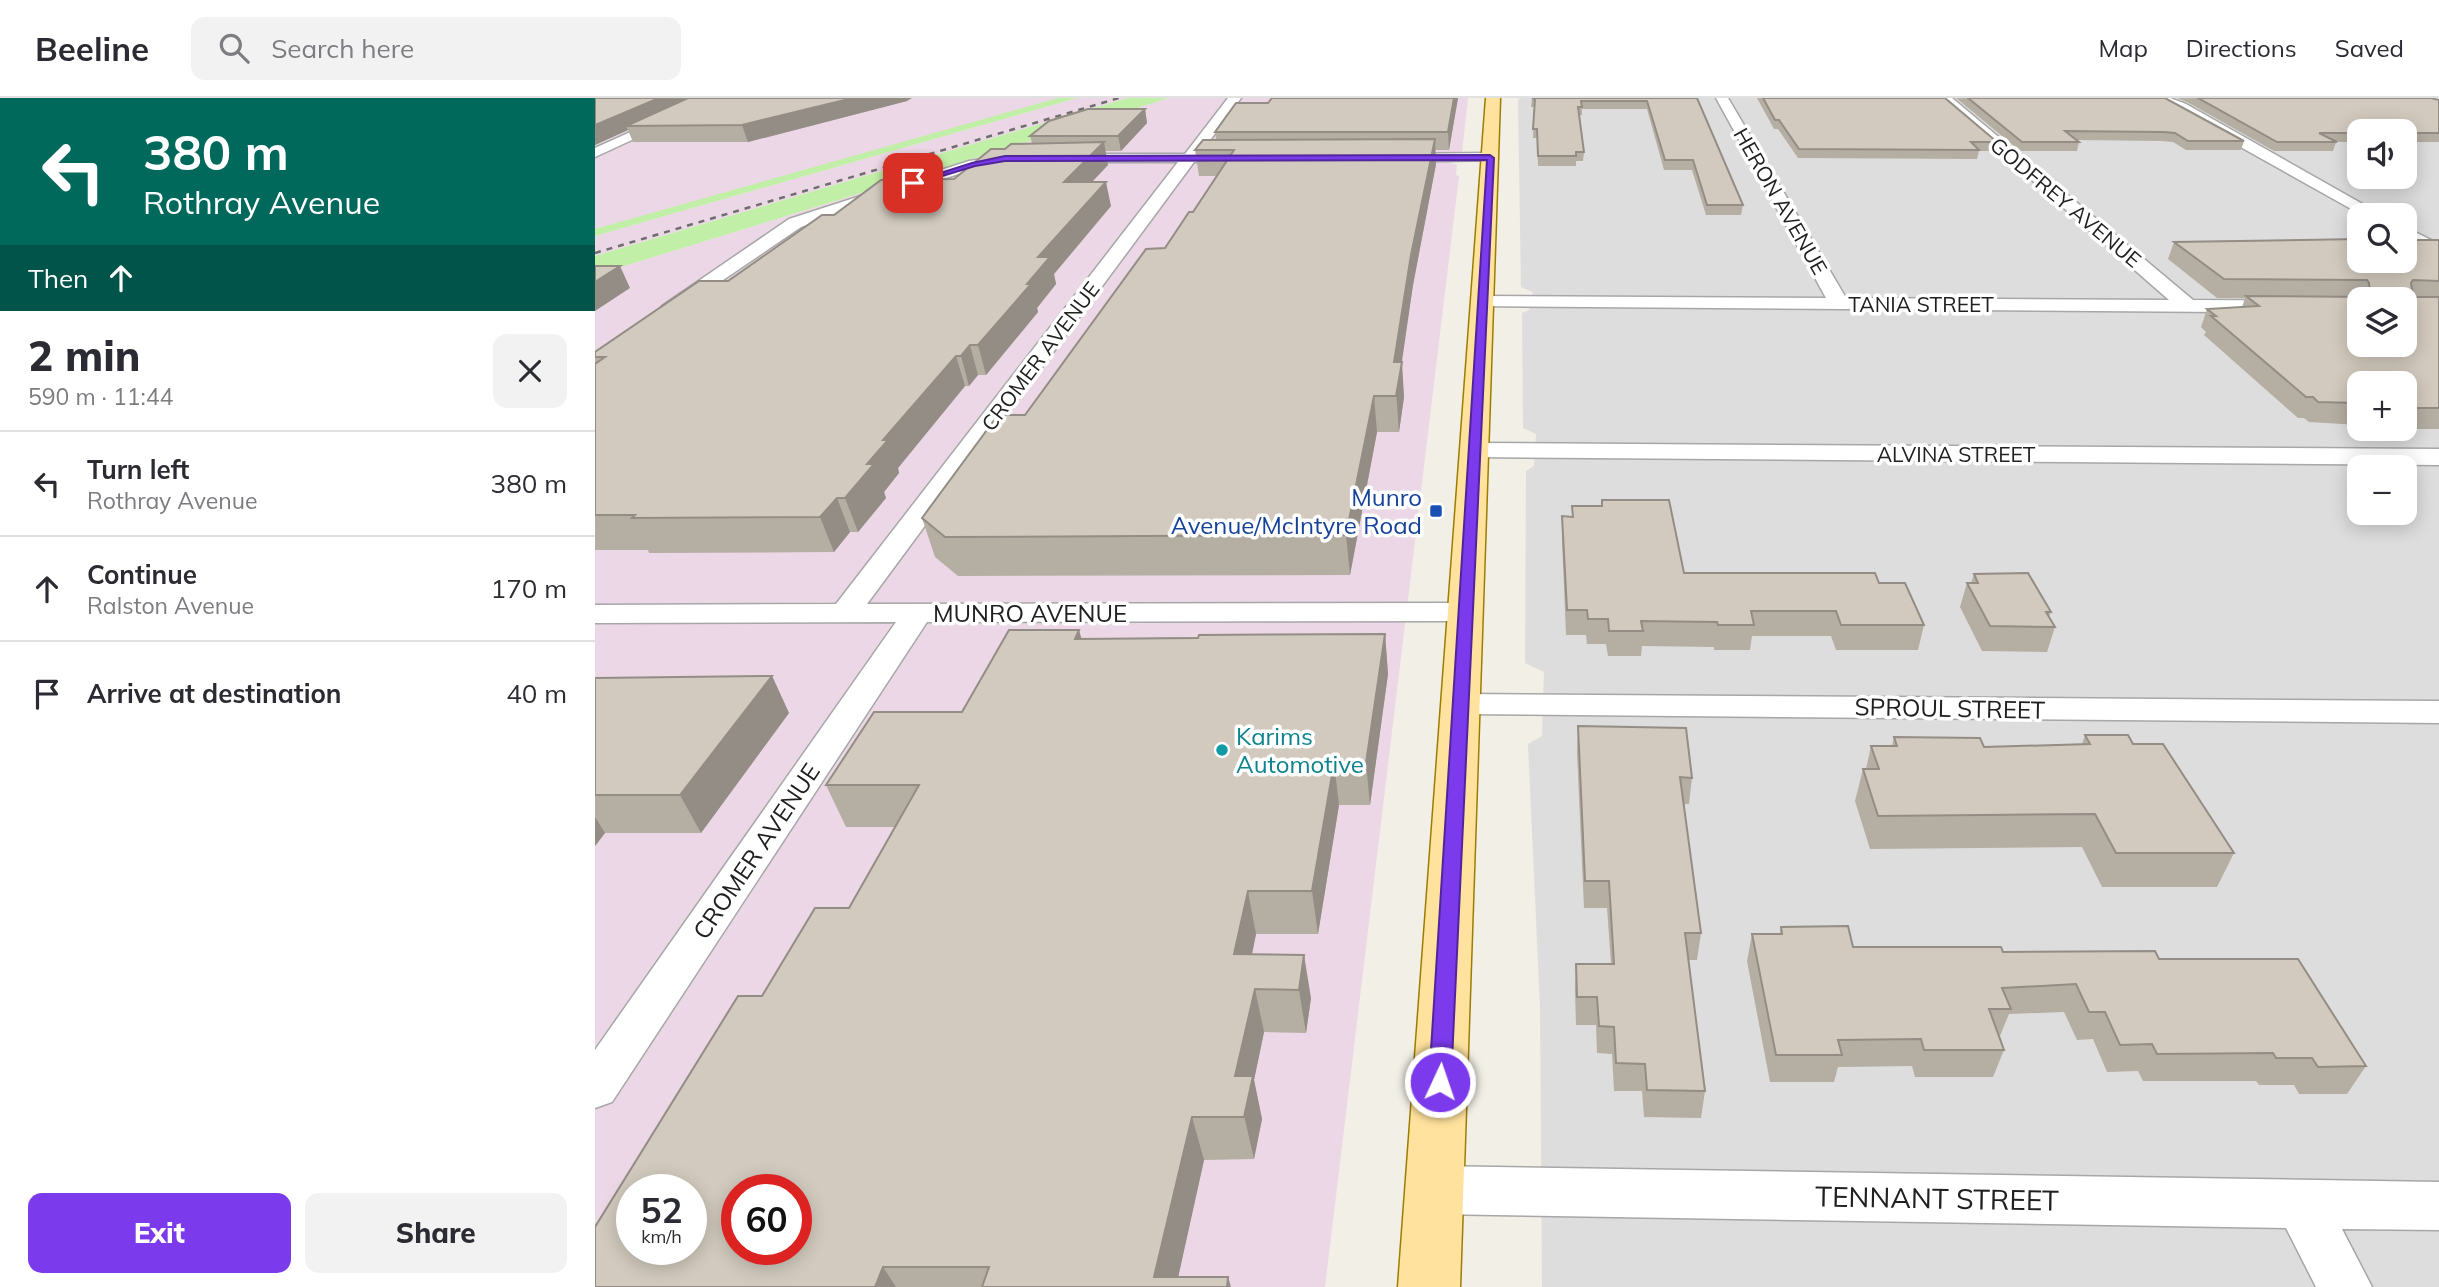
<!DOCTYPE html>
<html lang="en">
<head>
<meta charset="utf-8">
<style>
	body { margin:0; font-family:Mulish,sans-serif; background:#f2f2f3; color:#2b2b33; height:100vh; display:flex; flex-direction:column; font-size:26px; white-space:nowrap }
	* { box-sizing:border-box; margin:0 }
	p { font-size:23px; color:#7c7c81 }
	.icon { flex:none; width:38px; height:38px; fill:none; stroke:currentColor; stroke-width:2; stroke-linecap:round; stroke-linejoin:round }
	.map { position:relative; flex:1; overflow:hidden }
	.sheet { display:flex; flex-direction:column; background:#fff; width:595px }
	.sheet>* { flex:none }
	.hud { background:#00695c; color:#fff; overflow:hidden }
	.buttons { position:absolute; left:1752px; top:21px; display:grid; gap:14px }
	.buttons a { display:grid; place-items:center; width:70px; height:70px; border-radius:14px; background:#fff; box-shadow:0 4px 18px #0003; font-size:35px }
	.speed { position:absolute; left:21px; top:1076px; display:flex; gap:14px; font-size:35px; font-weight:700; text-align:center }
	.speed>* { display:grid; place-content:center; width:91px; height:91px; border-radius:50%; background:#fff; box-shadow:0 4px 18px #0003; line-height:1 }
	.speed small { font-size:18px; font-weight:400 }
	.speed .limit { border:10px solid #d22; background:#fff; color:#111 }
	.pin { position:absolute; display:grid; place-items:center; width:60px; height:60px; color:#fff; margin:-30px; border-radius:14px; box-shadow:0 4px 10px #0006 }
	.me { position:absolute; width:77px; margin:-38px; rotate:3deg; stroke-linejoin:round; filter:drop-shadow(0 0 5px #0008) }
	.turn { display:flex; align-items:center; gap:24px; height:147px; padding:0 28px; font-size:32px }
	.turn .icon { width:91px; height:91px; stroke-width:2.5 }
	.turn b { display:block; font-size:49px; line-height:60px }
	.then { display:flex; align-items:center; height:66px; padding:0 28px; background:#0003; gap:14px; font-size:26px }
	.round { display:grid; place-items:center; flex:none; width:74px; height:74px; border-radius:14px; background:#f2f2f3 }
	.summary { display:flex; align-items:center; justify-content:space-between; height:119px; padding:0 28px }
	h1 { font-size:42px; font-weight:800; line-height:52px }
	.button { display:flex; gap:14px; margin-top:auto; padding:14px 28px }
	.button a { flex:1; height:80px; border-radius:14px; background:#7c3aed; color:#fff; font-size:28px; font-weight:800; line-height:80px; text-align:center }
	.button a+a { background:#f2f2f3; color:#2b2b33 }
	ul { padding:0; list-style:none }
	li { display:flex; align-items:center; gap:21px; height:105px; padding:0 28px; border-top:2px solid #e1e1e2 }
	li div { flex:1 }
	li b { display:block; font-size:26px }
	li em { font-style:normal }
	header { display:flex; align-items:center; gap:42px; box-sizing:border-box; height:98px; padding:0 35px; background:#fff; border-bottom:2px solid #e1e1e2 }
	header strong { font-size:33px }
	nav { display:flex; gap:38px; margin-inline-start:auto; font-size:24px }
	.search { width:490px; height:63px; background:#f2f2f3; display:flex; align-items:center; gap:18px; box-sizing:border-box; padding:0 24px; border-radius:14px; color:#7c7c81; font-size:26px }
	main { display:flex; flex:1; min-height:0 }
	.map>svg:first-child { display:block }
</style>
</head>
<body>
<header>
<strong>Beeline</strong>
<div class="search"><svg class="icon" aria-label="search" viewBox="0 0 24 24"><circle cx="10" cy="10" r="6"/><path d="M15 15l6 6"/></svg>Search here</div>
<nav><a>Map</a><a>Directions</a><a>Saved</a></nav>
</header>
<main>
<section class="sheet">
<div class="hud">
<div class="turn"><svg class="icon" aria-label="left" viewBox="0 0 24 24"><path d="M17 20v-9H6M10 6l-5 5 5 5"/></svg><div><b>380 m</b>Rothray Avenue</div></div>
<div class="then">Then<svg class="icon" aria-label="ahead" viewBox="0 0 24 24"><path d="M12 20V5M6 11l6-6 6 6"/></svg></div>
</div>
<div class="summary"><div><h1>2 min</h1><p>590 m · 11:44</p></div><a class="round"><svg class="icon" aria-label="close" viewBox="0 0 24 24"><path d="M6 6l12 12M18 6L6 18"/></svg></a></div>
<ul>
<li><svg class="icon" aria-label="left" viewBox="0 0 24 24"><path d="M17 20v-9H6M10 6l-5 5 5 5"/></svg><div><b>Turn left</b><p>Rothray Avenue</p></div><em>380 m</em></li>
<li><svg class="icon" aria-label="ahead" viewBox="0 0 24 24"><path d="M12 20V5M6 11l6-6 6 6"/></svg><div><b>Continue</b><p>Ralston Avenue</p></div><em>170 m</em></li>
<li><svg class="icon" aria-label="arrive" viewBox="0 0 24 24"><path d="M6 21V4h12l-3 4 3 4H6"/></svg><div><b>Arrive at destination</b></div><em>40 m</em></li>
</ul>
<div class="button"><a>Exit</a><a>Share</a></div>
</section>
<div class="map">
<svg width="1844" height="1189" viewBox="0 0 1844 1189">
	<rect width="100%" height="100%" fill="#f1efe6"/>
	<path fill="#dedddd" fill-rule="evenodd" d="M 926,0 L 1844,0 L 1844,1189 L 947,1189 L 945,909 L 933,646 L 947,638 L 949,574 L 930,565 L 931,373 L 939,368 L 941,336 L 928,330 L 927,215 L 934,212 L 938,194 L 926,189 L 923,1 ZM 1764,33 L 1810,33 L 1810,79 L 1764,79 ZM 1764,117 L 1810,117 L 1810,163 L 1764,163 ZM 1764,201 L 1810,201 L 1810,247 L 1764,247 ZM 1764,285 L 1810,285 L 1810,331 L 1764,331 ZM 1764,369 L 1810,369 L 1810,415 L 1764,415 Z"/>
	<path fill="#ebd7e5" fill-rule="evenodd" d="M 0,0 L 473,0 L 0,134 Z
		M 482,0 L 533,0 L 0,158 L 0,138 Z
		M 574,0 L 873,0 L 867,54 L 858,54 L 856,65 L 862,67 L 861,77 L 864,78 L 730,1189 L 0,1189 L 0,177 ZM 37,1092 L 96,1092 L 96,1152 L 37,1152 ZM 142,1092 L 201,1092 L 201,1152 L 142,1152 Z"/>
	<path fill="#c2efa8" d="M 463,0 L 482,0 L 0,138 L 0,131 Z
		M 533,0 L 574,0 L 0,177 L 0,158 Z"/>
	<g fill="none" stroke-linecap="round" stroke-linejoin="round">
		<defs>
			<path id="minor" d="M 111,0 L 128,0 L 0,59 L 0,50 Z
				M 633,0 L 646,0 L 605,56 L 646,56 L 651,57 L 653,60 L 651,63 L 599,64 L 272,506 L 870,505 L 881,508 L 885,514 L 881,520 L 870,523 L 332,524 L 17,1004 L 0,1010 L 0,952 L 301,524 L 0,525 L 0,507 L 241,506 L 583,64 L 422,64 L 381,70 L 206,129 L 84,212 L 70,212 L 67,208 L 194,121 L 374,63 L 422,56 L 590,56 Z
				M 1121,0 L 1133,0 L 1251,200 L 1574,202 L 1343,0 L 1357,0 L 1598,202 L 1764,203 L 1764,215 L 881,208 L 878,204 L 881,200 L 888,198 L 1231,200 Z
				M 1558,0 L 1575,0 L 1591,6 L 1787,117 L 1767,117 Z
				M 1831,0 L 1844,0 L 1844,6 L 1833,3 Z
				M 895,55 L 900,56 L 902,59 L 900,62 L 794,64 L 787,60 L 794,56 Z
				M 1810,129 L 1844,146 L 1844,159 L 1810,141 Z
				M 878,345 L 1844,351 L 1844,367 L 878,359 L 869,357 L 866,352 L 869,347 Z
				M 866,596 L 1844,603 L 1844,625 L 866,616 L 854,613 L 849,606 L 854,599 Z
				M 839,1068 L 1844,1084 L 1844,1132 L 1747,1131 L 1777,1189 L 1721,1189 L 1691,1130 L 839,1116 L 821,1109 L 814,1092 L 821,1075 Z"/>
			<path id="primary" d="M 891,0 L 905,0 L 865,1189 L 803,1189 Z"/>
		</defs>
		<use href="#minor" stroke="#a7a7a7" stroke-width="3"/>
		<use href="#primary" stroke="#9c7d00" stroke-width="3"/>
		<use href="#minor" fill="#fff" fill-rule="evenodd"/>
		<use href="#primary" fill="#ffe29d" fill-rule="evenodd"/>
		<path stroke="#6e6e6e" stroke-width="2.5" stroke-dasharray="6 6" stroke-linecap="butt" d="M 0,155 L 524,0"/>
	</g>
	<path fill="#b5aea3" d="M 0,0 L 312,3 L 153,44 L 38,44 L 33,32 L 0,47 Z
		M 863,0 L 854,52 L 840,52 L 841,66 L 818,187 L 806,264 L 809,299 L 804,334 L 782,334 L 755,477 L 363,478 L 340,459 L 327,420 L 430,317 L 570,150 L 598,114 L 622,78 L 604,78 L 600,52 L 621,41 L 620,34 L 673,5 Z
		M 937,0 L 1102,0 L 1148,107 L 1146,117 L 1111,117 L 1097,72 L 1069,72 L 1052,11 L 987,11 L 987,17 L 984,17 L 989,54 L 988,63 L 981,63 L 981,68 L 943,68 L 942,40 L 938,40 L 939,9 L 936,9 Z
		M 1162,0 L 1350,0 L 1402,44 L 1400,53 L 1384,53 L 1382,61 L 1203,60 L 1183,31 L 1179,31 Z
		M 1361,0 L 1570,0 L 1649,43 L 1646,52 L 1591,52 L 1578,44 L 1566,43 L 1481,42 L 1484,44 L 1482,53 L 1425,53 Z
		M 1582,0 L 1836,0 L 1844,2 L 1844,44 L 1810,44 L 1810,33 L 1764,33 L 1764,44 L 1741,44 L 1738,53 L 1679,53 L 1592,4 Z
		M 550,11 L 552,25 L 526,53 L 510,53 L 513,67 L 497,84 L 516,108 L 459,176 L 461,186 L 442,210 L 443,214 L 391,277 L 383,277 L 374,288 L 370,288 L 303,370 L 304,375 L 289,394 L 291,400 L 263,434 L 255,434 L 239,454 L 54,455 L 53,452 L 0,452 L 0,254 L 133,183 L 239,117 L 359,81 L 410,51 L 437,45 L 435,38 Z
		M 1844,142 L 1844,331 L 1810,331 L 1810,285 L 1764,285 L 1764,327 L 1714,324 L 1709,320 L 1703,320 L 1609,237 L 1611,234 L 1606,229 L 1612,211 L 1647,209 L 1650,200 L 1622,200 L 1573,161 L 1579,144 Z
		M 1007,402 L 1089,475 L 1284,485 L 1329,527 L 1323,552 L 1241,552 L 1236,538 L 1157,538 L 1155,552 L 1119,552 L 1119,549 L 1047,548 L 1046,558 L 1013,558 L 1011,546 L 992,546 L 991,537 L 971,537 L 967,442 L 967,418 L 977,419 L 977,408 L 1007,408 Z
		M 1379,476 L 1456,514 L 1454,519 L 1460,529 L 1452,554 L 1387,553 L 1365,509 L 1372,485 L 1376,485 Z
		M 790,536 L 793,576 L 775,707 L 744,707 L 723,836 L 661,836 L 657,857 L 716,900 L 711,935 L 669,934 L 659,982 L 667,1021 L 659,1061 L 609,1062 L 583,1179 L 636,1189 L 0,1189 L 167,898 L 254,810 L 300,729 L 251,729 L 231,687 L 367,614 L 487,541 Z
		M 177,578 L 194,615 L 106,735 L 10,735 L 0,748 L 0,580 Z
		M 983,628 L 1097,680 L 1094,706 L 1089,706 L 1106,835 L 1102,862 L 1094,862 L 1110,993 L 1106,1020 L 1049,1019 L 1047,993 L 1019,993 L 1017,956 L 1002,955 L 1001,927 L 981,927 L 980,893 L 981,866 L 1016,866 L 1012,810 L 989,810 L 982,654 Z
		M 1490,637 L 1538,646 L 1639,755 L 1622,789 L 1507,789 L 1487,749 L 1275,751 L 1260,703 L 1268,671 L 1271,671 L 1276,648 L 1297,648 L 1299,639 L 1389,649 L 1487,646 Z
		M 1186,829 L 1258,849 L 1408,854 L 1564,861 L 1771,968 L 1752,996 L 1704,996 L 1699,987 L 1664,987 L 1661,983 L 1548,983 L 1543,973 L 1512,974 L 1498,941 L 1482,942 L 1469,914 L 1414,916 L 1405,938 L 1409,952 L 1398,979 L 1320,979 L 1317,968 L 1243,969 L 1239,984 L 1175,984 L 1152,863 L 1157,836 L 1185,836 Z"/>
	<path fill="#938d85" d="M 64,0 L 105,0 L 31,28 L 33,32 L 0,47 L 0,27 Z
		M 258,0 L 317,0 L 312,3 L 153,44 L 147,27 Z
		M 859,0 L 863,0 L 854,52 L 853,34 Z
		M 550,11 L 552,25 L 526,53 L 523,38 Z
		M 840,41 L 841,66 L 818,187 L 803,291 L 807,264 L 809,299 L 804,334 L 799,264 L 816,157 Z
		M 509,44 L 513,67 L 474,108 L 469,84 Z
		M 511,84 L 516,108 L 459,176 L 461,186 L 442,210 L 443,214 L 391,277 L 383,247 L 432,186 L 443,159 Z
		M 25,168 L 35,190 L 0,213 L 0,184 Z
		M 375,247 L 383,277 L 374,288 L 366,258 Z
		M 361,258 L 370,288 L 303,370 L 304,375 L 289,394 L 291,400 L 263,434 L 250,400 L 288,342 Z
		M 779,298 L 782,334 L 755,477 L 751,437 Z
		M 242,400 L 255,434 L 239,454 L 225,419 Z
		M 484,532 L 495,571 L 480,541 Z
		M 790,536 L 793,576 L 775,707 L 771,665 Z
		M 177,578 L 194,615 L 106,735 L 85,697 Z
		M 739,665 L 744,707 L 723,836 L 717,793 Z
		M 0,719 L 10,735 L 0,748 Z
		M 653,793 L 661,836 L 648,899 L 639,856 Z
		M 709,857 L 716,900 L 711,935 L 704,892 Z
		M 660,891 L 669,934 L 659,982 L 667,1021 L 659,1061 L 640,978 Z
		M 597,1019 L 609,1062 L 581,1189 L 559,1179 Z
		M 288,1169 L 301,1189 L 280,1189 Z
		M 633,1179 L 636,1189 L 632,1189 Z"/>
	<path fill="#d2cabe" stroke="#938d85" stroke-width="2" fill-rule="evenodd" d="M 0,0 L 64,0 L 0,27 Z
		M 93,0 L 258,0 L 147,27 L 31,28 Z
		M 677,0 L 859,0 L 853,34 L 620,34 L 641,5 L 673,5 Z
		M 937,0 L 1102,0 L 1148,107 L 1112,107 L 1098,62 L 1070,62 L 1052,3 L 986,3 L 987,9 L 983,9 L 989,54 L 981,54 L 981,58 L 943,58 L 942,31 L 938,31 L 940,1 Z
		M 1168,0 L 1350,0 L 1402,44 L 1376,44 L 1384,52 L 1204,51 L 1184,22 L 1180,22 Z
		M 1373,0 L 1570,0 L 1649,43 L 1593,43 L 1580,35 L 1569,34 L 1470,33 L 1484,44 L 1427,44 Z
		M 1603,0 L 1836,0 L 1844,2 L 1844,35 L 1810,35 L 1810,33 L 1764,33 L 1764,35 L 1724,35 L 1742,44 L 1682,44 Z
		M 493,11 L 550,11 L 523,38 L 435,38 L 454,23 Z
		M 840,41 L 816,157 L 799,264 L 807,264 L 801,298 L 779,298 L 751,437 L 350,439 L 327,420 L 403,317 L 430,317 L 551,151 L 570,150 L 594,114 L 598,114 L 639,52 L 600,52 L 608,42 Z
		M 509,44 L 469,84 L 511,84 L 443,159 L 455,159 L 432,186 L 436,186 L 383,247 L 375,247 L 366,258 L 361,258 L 288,342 L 293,342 L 272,366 L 279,366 L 250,400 L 242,400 L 225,419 L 37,420 L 40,417 L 0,417 L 0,266 L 10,259 L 0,259 L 0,254 L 104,183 L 133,183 L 227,117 L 239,117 L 286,82 L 359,81 L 396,51 L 410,51 L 416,46 Z
		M 1764,141 L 1764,163 L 1810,163 L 1810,142 L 1844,142 L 1844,183 L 1818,182 L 1816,185 L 1818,199 L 1844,199 L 1844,310 L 1810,310 L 1810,285 L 1764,285 L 1764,305 L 1723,304 L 1718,299 L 1711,299 L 1616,218 L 1621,218 L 1612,211 L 1664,208 L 1651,198 L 1772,199 L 1775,197 L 1774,185 L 1772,182 L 1629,181 L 1579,144 ZM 1764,201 L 1810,201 L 1810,247 L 1764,247 Z
		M 0,168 L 25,168 L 0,184 Z
		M 1007,402 L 1074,402 L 1089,475 L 1280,475 L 1284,485 L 1310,485 L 1329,527 L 1246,527 L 1241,513 L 1156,513 L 1159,527 L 1123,527 L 1122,524 L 1046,523 L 1048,533 L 1014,533 L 1013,521 L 993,521 L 992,512 L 972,512 L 967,418 L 978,419 L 977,408 L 1007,408 Z
		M 1433,475 L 1456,514 L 1451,514 L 1460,529 L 1395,528 L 1372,485 L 1383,485 L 1379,476 Z
		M 414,532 L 484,532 L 480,541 L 603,540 L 604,537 L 790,536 L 771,665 L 739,665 L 717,793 L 653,793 L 639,856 L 709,857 L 704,892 L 660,891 L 640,978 L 658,978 L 649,1019 L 597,1019 L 559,1179 L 633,1179 L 632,1189 L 387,1189 L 394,1169 L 288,1169 L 280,1189 L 0,1189 L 0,1129 L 143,898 L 167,898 L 220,810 L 254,810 L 324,687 L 231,687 L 279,614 L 367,614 ZM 37,1092 L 96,1092 L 96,1152 L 37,1152 ZM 142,1092 L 201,1092 L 201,1152 L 142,1152 Z
		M 177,578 L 85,697 L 0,697 L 0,580 Z
		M 983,628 L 1091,630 L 1097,680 L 1085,679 L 1106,835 L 1090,835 L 1110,993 L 1052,992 L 1050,966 L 1021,965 L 1019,929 L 1004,928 L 1002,899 L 982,899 L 981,866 L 1019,866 L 1014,783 L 990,783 Z
		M 1490,637 L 1533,637 L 1538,646 L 1568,646 L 1639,755 L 1521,755 L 1500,716 L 1283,718 L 1268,671 L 1284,671 L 1276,648 L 1302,648 L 1299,639 L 1385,640 L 1389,649 L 1495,646 Z
		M 1253,828 L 1258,849 L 1406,849 L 1408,854 L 1560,853 L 1564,861 L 1703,861 L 1771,968 L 1723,969 L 1717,960 L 1681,960 L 1678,955 L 1562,956 L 1557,946 L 1525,947 L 1510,914 L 1494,914 L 1481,886 L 1407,890 L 1416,911 L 1394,911 L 1409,952 L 1329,952 L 1326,941 L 1243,942 L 1247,957 L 1181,957 L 1157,836 L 1187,836 L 1186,829 Z"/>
	<path fill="#7c3aed" stroke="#51269a" stroke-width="2" d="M 895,57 L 899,60 L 856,984 L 853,991 L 845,994 L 837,991 L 834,984 L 892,62 L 410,63 L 380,68 L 318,87 L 314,85 L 377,65 L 410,58 Z"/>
	<rect fill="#1a4fb4" stroke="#fff" stroke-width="2.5" x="834" y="406" width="14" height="14" rx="3.5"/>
	<circle fill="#0f9aa8" stroke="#fff" stroke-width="2.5" cx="627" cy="652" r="7"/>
	<g text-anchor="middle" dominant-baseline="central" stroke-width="7" stroke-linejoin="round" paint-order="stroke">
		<g font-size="21" fill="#202020" stroke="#fff">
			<text transform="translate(1186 103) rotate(60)">HERON AVENUE</text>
			<text transform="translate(1471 104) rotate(40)">GODFREY AVENUE</text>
			<text x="1326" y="206">TANIA STREET</text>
			<text transform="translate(445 258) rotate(-53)">CROMER AVENUE</text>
			<text x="1361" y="356">ALVINA STREET</text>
		</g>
		<g font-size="24" fill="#164399" stroke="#fff" text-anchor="end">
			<text x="827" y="399">Munro<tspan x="827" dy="28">Avenue/McIntyre Road</tspan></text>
		</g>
		<g font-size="24" fill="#202020" stroke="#fff">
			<text x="435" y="515">MUNRO AVENUE</text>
			<text transform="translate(1355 610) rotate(1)">SPROUL STREET</text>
			<text transform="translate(161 753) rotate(-56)">CROMER AVENUE</text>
		</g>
		<g font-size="24" fill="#0d838f" stroke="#fff" text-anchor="start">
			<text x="641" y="638">Karims<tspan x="641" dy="28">Automotive</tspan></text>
		</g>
		<g font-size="28" fill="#202020" stroke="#fff">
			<text transform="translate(1342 1100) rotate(1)">TENNANT STREET</text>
		</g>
	</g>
</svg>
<div class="buttons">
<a><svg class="icon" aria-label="sound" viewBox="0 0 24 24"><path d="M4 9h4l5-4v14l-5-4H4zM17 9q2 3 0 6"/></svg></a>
<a><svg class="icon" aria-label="search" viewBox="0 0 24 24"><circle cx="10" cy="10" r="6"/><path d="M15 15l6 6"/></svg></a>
<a><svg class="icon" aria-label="layers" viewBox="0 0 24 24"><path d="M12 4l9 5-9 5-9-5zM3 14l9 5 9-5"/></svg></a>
<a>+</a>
<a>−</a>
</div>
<div class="speed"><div>52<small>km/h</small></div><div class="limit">60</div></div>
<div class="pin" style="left:318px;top:85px;background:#d93025"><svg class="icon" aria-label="arrive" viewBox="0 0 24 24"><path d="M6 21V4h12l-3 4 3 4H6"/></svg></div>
<svg class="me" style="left:845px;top:984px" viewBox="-20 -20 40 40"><circle r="17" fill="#7c3aed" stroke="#fff" stroke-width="3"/><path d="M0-11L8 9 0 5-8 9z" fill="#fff"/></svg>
</div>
</main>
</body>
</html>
